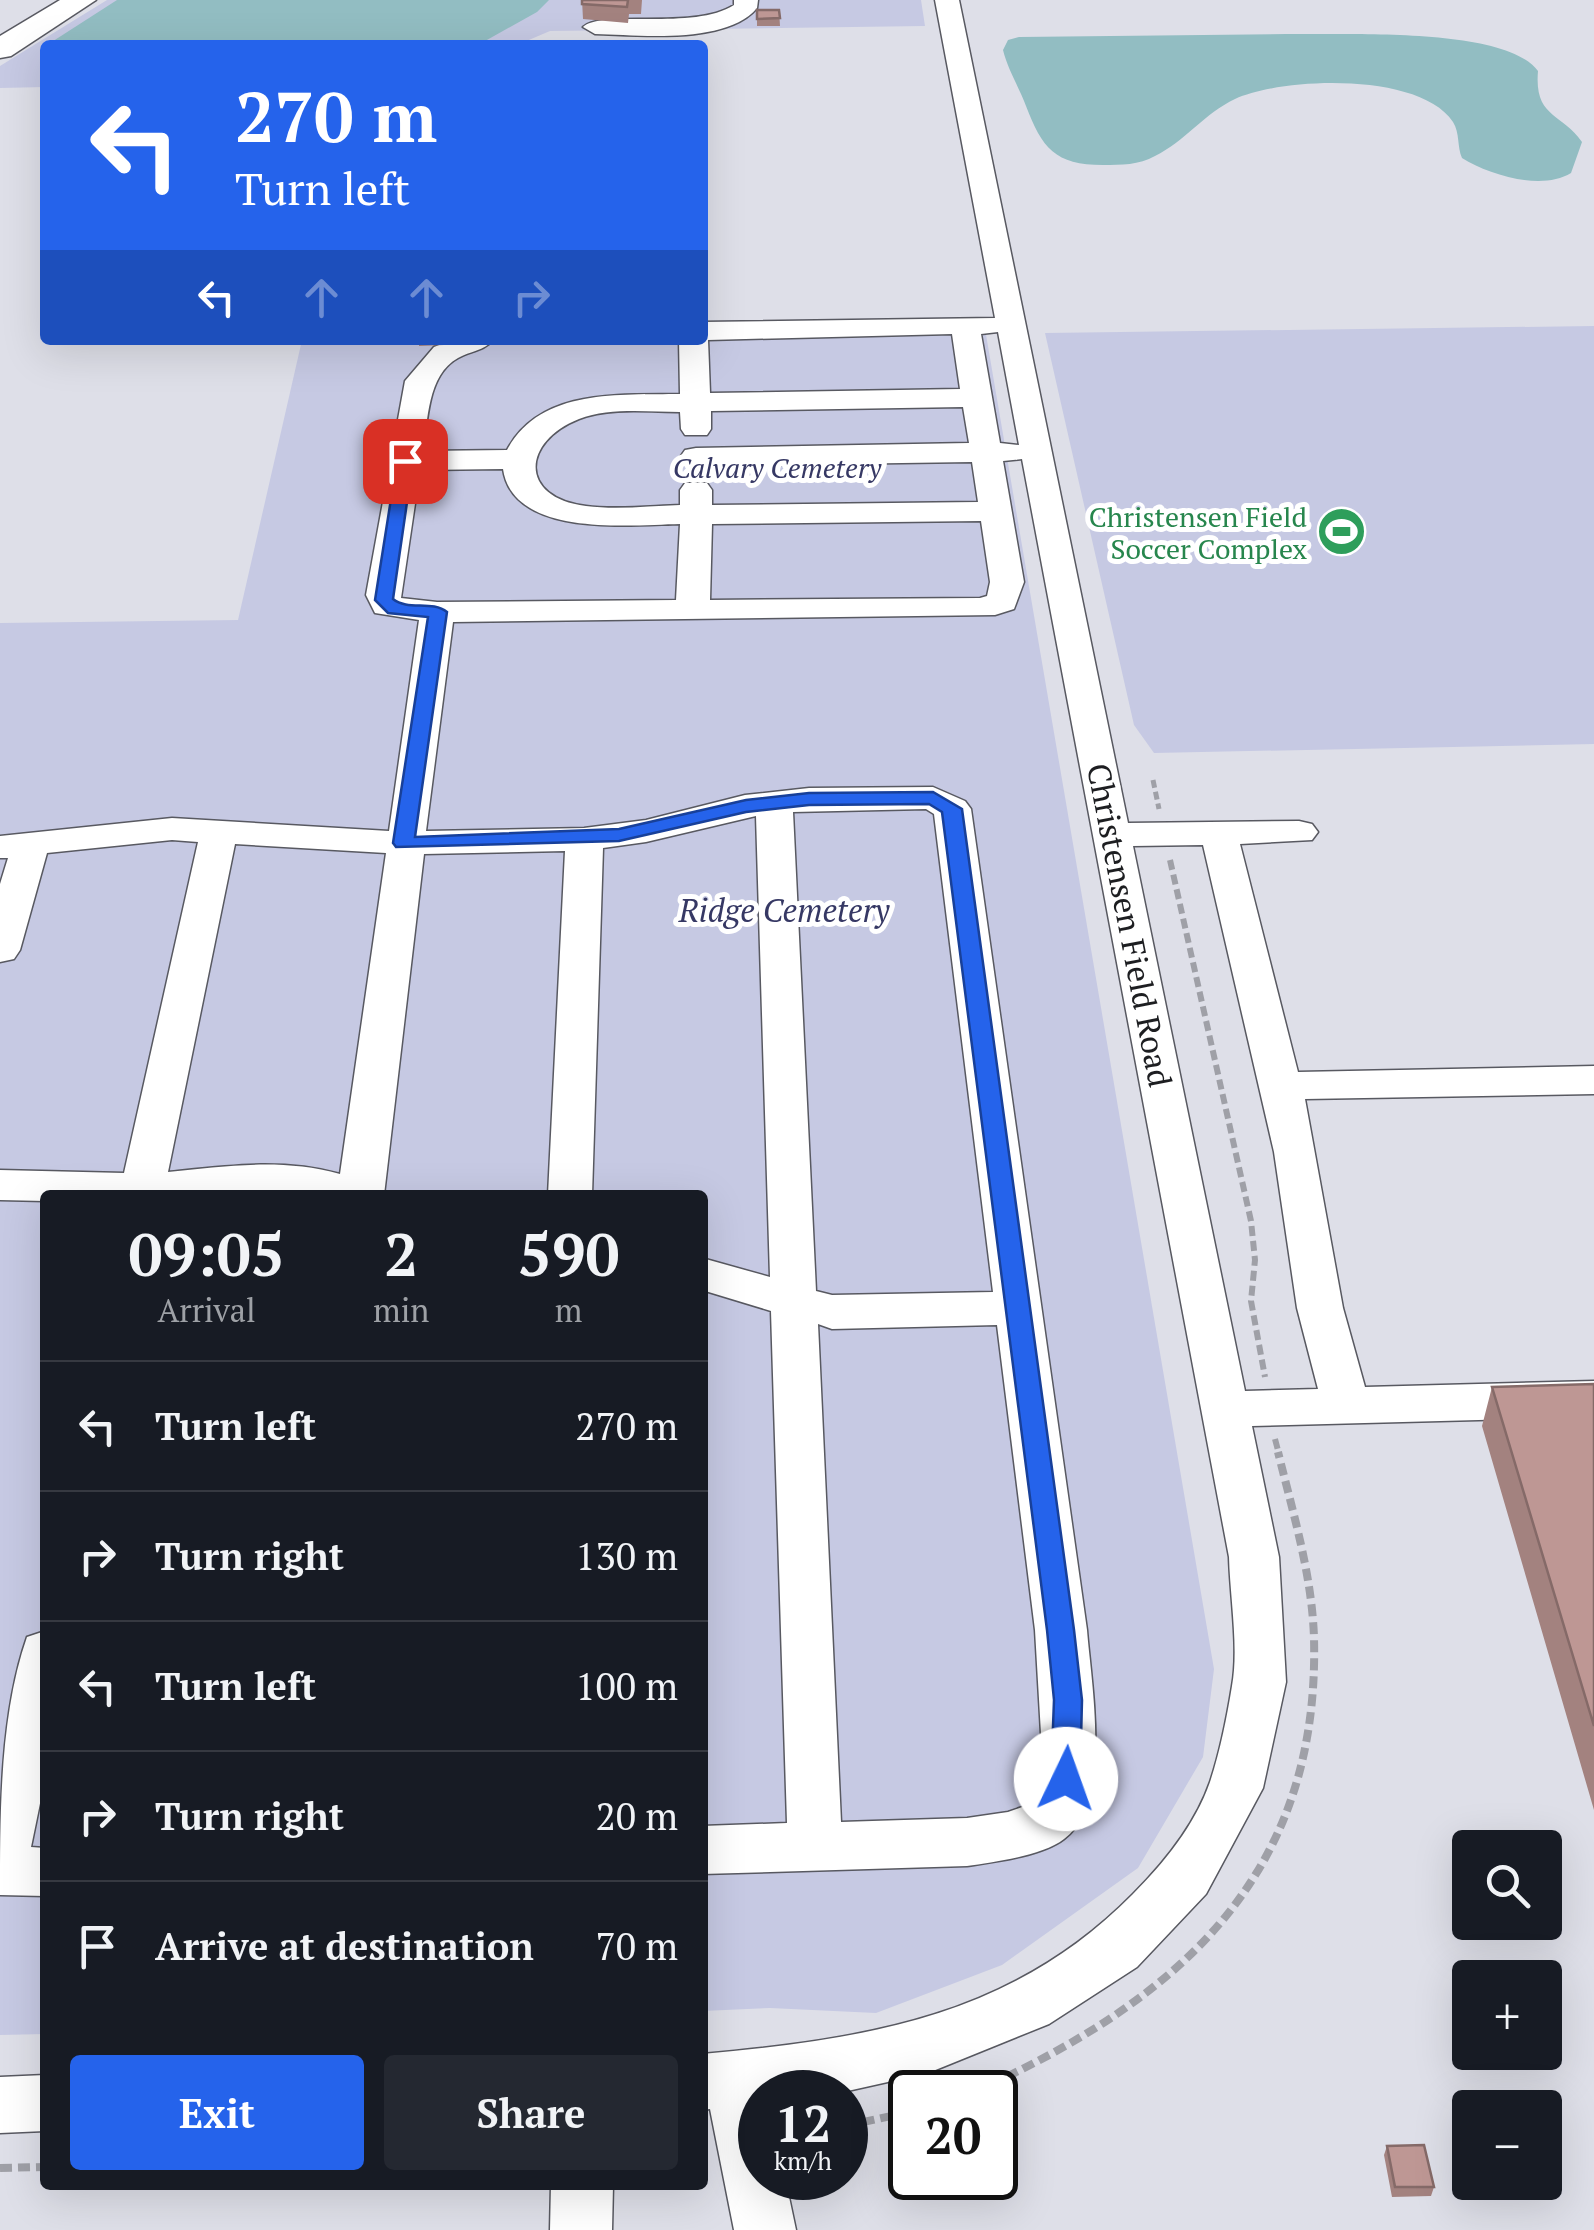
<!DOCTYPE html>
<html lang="en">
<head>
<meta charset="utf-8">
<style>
	body { margin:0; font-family:"PT Serif",serif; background:#242831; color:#f1f3f6; height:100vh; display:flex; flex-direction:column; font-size:38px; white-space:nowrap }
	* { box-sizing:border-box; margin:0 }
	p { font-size:32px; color:#9ea1a6 }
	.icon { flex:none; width:55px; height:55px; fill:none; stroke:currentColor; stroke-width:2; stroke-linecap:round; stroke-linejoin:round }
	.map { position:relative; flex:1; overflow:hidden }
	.panel { position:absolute; left:40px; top:1190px; width:668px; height:1000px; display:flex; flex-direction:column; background:#171b24; border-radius:10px; box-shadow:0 10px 40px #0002 }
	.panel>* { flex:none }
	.top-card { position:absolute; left:40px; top:40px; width:668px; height:305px; border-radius:10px; box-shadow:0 10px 40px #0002; background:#2563eb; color:#fff; overflow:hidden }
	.buttons { position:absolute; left:1452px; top:1830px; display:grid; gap:20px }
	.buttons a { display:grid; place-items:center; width:110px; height:110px; border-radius:10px; background:#171b24; box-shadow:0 10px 40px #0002; font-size:50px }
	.speed { position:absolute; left:738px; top:2070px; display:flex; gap:20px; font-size:50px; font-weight:700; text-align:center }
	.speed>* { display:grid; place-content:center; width:130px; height:130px; border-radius:50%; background:#171b24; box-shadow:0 10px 40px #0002; line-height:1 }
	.speed small { font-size:25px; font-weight:400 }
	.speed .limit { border:5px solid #111; border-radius:15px; background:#fff; color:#111 }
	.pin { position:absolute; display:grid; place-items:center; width:85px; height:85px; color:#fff; margin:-42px; border-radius:20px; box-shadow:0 5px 15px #0006 }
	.me { position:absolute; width:110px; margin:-55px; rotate:3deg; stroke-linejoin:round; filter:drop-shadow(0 0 8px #0008) }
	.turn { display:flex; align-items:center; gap:35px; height:210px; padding:0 30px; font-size:45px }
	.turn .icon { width:130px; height:130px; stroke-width:2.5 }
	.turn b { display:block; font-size:70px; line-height:85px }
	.lanes { display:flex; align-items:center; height:95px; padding:0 30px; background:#0003; justify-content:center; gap:50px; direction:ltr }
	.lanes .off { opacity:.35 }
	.eta { display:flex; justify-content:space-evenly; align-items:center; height:170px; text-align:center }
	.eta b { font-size:60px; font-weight:800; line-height:70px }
	.action { display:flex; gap:20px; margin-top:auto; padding:20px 30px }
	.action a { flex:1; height:115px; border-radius:10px; background:#2563eb; color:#fff; font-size:40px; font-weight:800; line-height:115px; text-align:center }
	.action a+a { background:#242831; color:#f1f3f6 }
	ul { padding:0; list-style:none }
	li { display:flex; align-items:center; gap:30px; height:130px; padding:0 30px; border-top:2px solid #363941 }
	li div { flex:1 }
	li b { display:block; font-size:38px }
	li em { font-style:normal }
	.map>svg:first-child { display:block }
</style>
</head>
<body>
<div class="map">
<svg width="1594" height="2230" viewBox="0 0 1594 2230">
	<rect width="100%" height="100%" fill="#dedfe8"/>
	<path fill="#c6c9e3" d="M 107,0 L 921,0 L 925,26 L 550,31 L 517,45 L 45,45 L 45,87 L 0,88 L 0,66 Z
		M 983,317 L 1214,1669 L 1203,1757 L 1138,1868 L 1002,1965 L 876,2013 L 770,2008 L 703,2011 L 702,1195 L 45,1195 L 45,2034 L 0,2035 L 0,623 L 238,620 L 302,340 L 702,340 L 703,321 Z
		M 1594,326 L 1594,744 L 1154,753 L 1134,725 L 1045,333 Z"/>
	<path fill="#92bdc2" d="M 117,0 L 549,0 L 537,12 L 478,45 L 47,45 Z
		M 1286,34 C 1340,35 1506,26 1538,71 C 1534,118 1561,112 1582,142 L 1571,173 C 1542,191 1489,175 1462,158 C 1457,147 1460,133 1453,122 C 1420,72 1283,77 1235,99 C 1205,113 1184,142 1155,156 C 1139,165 1121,165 1103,165 C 1055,165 1042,148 1026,106 C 1019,87 1008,70 1003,50 L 1008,40 L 1019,37 Z"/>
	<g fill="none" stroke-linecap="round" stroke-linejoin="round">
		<defs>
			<path id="minor" d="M 734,0 L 758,0 L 757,8 C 726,45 639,35 595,34 L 583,27 C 601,9 694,31 734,5 Z
				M 935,0 L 959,0 L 1128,823 L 1299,821 L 1312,824 L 1318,832 L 1312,840 L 1240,844 L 1298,1072 L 1594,1066 L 1594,1094 L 1305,1099 L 1343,1308 L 1365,1387 L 1594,1381 L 1594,1417 L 1252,1426 L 1279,1557 L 1286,1682 L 1263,1788 L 1206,1894 L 1137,1967 L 1049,2024 L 928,2073 L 843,2092 L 760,2092 L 760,2178 L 785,2178 L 796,2230 L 734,2230 L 710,2109 L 702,2110 L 702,2054 C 867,2039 1012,2017 1133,1894 C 1164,1863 1195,1825 1210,1782 C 1220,1752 1227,1717 1232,1686 C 1239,1649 1230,1596 1229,1557 L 1022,459 L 1003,461 L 1024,582 L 1014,609 L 995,615 L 453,622 L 426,831 L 584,828 L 646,820 L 745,795 L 809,788 L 933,787 L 965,801 L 971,809 L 1087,1630 C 1091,1683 1113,1803 1064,1839 C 1042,1856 994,1862 967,1866 L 702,1874 L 702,1826 L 787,1823 L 771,1311 L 702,1290 L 702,1258 L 770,1277 L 756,816 L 646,842 L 603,848 L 592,1195 L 548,1195 L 565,851 L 424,854 L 384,1195 L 45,1195 L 45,1201 L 0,1200 L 0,1170 L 124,1173 L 198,842 L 172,840 L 47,853 L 20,950 L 14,959 L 0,962 L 0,884 L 8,858 L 0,858 L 0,836 L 172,818 L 389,831 L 419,620 L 375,613 L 366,595 L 405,381 L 434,347 L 452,340 L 493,340 C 484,351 470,351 458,358 C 427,375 428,421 423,451 L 507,450 C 540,388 620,395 680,394 L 679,340 L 702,340 L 702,322 L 995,318 ZM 998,332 L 1019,445 L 1000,443 L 981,334 ZM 952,334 L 960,389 L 710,393 L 708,340 ZM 963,407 L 969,443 L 696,448 L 685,450 L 680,457 L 685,464 L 696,466 L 972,462 L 978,502 L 712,505 L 712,490 L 707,483 L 685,483 L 680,490 L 680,505 C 650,506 616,510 586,506 C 519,498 521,442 579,419 C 610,407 649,412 680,412 L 681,429 L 685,435 L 707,435 L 711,429 L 711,411 ZM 503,469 C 513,538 630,525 680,524 L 676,600 L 437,602 L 401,598 L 420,470 ZM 981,521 L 990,582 L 987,596 L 980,598 L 710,600 L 712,524 ZM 926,809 L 934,814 L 993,1292 L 832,1295 L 816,1291 L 793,812 ZM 235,844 L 386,853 L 340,1174 C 282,1158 226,1166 168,1172 ZM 1203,845 L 1274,1152 L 1297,1308 L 1318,1389 L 1245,1391 L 1133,846 ZM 818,1324 L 832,1329 L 997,1325 L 1035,1630 L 1042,1751 L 1034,1796 L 1025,1806 L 1008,1812 L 967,1818 L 841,1822 Z
				M 45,1631 L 45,1779 L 31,1847 L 45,1848 L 45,1896 L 0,1895 C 0,1812 0,1714 27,1637 Z
				M 45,2075 L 45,2131 L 0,2133 L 0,2077 Z
				M 551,2185 L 613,2185 L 612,2230 L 550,2230 Z"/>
			<path id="major" d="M 60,0 L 96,0 L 11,56 L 0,58 L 0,36 Z"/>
		</defs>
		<use href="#minor" stroke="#585961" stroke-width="3"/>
		<use href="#major" stroke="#585961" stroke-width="3"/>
		<path stroke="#9fa0a7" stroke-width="5" stroke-dasharray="8 4" stroke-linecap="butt" d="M 1153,780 L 1159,809"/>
		<path stroke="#9fa0a7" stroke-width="6" stroke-dasharray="10 5" stroke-linecap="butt" d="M 1170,860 L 1251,1221 L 1255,1260 L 1251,1301 L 1265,1377
			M 1275,1439 L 1279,1454"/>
		<path stroke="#9fa0a7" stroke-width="8" stroke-dasharray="12 6" stroke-linecap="butt" d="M 974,2092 C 1176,2001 1320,1878 1314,1638 C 1312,1575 1293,1513 1278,1452
			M 845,2126 L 910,2112
			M 0,2168 L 45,2167"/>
		<use href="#minor" fill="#fff" fill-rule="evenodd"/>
		<use href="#major" fill="#fff" fill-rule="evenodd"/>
	</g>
	<path fill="#a3827f" d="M 582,0 L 642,0 L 641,14 L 629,14 L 628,23 L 583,19 Z
		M 757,10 L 779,10 L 780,26 L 757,26 Z
		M 419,340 L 444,340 L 444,345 L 419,346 Z
		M 1594,1384 L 1594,1810 L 1482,1426 L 1492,1387 Z
		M 1387,2146 L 1434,2187 L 1431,2196 L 1392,2197 L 1384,2155 Z"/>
	<path fill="#be9794" stroke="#856a68" stroke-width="2.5" d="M 582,0 L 628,0 L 627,7 L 582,4 Z
		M 757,10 L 779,10 L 780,18 L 757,19 Z
		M 1594,1384 L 1594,1726 L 1492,1387 Z
		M 1424,2145 L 1434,2187 L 1395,2187 L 1387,2146 Z"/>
	<path fill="#2563eb" stroke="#184099" stroke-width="2.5" d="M 405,456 L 413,461 L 393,599 C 408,611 432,600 447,612 L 415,837 L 619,829 L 746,800 L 809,793 L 933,792 L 962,809 L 1074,1630 L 1082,1700 L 1080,1779 L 1076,1788 L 1066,1792 L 1056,1788 L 1051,1779 L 1054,1700 L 1047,1630 L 942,812 L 929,804 L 809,805 L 746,812 L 619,841 L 396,847 L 393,843 L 428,617 L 388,613 L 375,600 L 397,461 Z"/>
	<defs>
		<symbol id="stadium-disc" viewBox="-11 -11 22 22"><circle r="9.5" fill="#2e9e5b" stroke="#fff"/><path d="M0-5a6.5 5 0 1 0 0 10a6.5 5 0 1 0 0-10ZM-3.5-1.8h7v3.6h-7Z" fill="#fff"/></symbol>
	</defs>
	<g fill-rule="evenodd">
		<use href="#stadium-disc" x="1314" y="504" width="55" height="55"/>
	</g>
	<g text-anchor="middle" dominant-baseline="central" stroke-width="10" stroke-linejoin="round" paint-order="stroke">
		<g font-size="28" font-style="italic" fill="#363864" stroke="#fff">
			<text x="777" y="467">Calvary Cemetery</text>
		</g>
		<g font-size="28" fill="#27864d" stroke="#fff" text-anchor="end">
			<text x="1307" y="516">Christensen Field<tspan x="1307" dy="32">Soccer Complex</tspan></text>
		</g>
		<g font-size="32" font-style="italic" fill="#363864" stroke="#fff">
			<text x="784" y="910">Ridge Cemetery</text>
		</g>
		<g font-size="32" fill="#1d1e21" stroke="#fff">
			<text transform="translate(1130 925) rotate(79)">Christensen Field Road</text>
		</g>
	</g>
</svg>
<div class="buttons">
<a><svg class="icon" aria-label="search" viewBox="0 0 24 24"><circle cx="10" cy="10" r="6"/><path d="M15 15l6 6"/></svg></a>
<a>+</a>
<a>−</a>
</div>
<div class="speed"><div>12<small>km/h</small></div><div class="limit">20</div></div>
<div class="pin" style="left:405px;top:461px;background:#d93025"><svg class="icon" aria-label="arrive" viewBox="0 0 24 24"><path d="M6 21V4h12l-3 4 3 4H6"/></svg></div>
<svg class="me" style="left:1066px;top:1779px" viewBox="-20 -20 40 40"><circle r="19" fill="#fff"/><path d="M0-13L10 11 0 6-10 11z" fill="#2563eb"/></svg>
<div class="top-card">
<div class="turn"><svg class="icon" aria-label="left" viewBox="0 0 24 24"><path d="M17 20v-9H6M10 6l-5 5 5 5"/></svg><div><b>270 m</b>Turn left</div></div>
<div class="lanes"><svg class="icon" aria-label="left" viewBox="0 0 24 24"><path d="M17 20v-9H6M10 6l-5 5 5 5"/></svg><svg class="icon off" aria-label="ahead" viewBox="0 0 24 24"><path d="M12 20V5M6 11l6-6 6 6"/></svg><svg class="icon off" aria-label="ahead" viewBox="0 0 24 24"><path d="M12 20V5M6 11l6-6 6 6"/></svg><svg class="icon off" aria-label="right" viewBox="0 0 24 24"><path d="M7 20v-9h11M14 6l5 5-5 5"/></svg></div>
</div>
<section class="panel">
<div class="eta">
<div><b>09:05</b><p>Arrival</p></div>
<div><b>2</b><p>min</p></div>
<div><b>590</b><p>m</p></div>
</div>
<ul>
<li><svg class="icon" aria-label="left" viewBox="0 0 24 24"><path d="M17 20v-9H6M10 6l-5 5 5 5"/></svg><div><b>Turn left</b></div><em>270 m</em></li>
<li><svg class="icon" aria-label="right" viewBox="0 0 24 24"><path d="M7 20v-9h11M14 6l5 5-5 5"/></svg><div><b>Turn right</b></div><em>130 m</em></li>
<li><svg class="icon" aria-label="left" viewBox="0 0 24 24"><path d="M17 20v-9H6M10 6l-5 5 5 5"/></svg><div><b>Turn left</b></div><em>100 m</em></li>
<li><svg class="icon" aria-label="right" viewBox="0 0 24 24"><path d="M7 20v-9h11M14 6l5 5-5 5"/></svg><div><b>Turn right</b></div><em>20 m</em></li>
<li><svg class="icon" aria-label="arrive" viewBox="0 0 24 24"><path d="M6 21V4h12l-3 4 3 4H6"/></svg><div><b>Arrive at destination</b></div><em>70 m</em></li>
</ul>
<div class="action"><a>Exit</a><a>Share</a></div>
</section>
</div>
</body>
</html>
